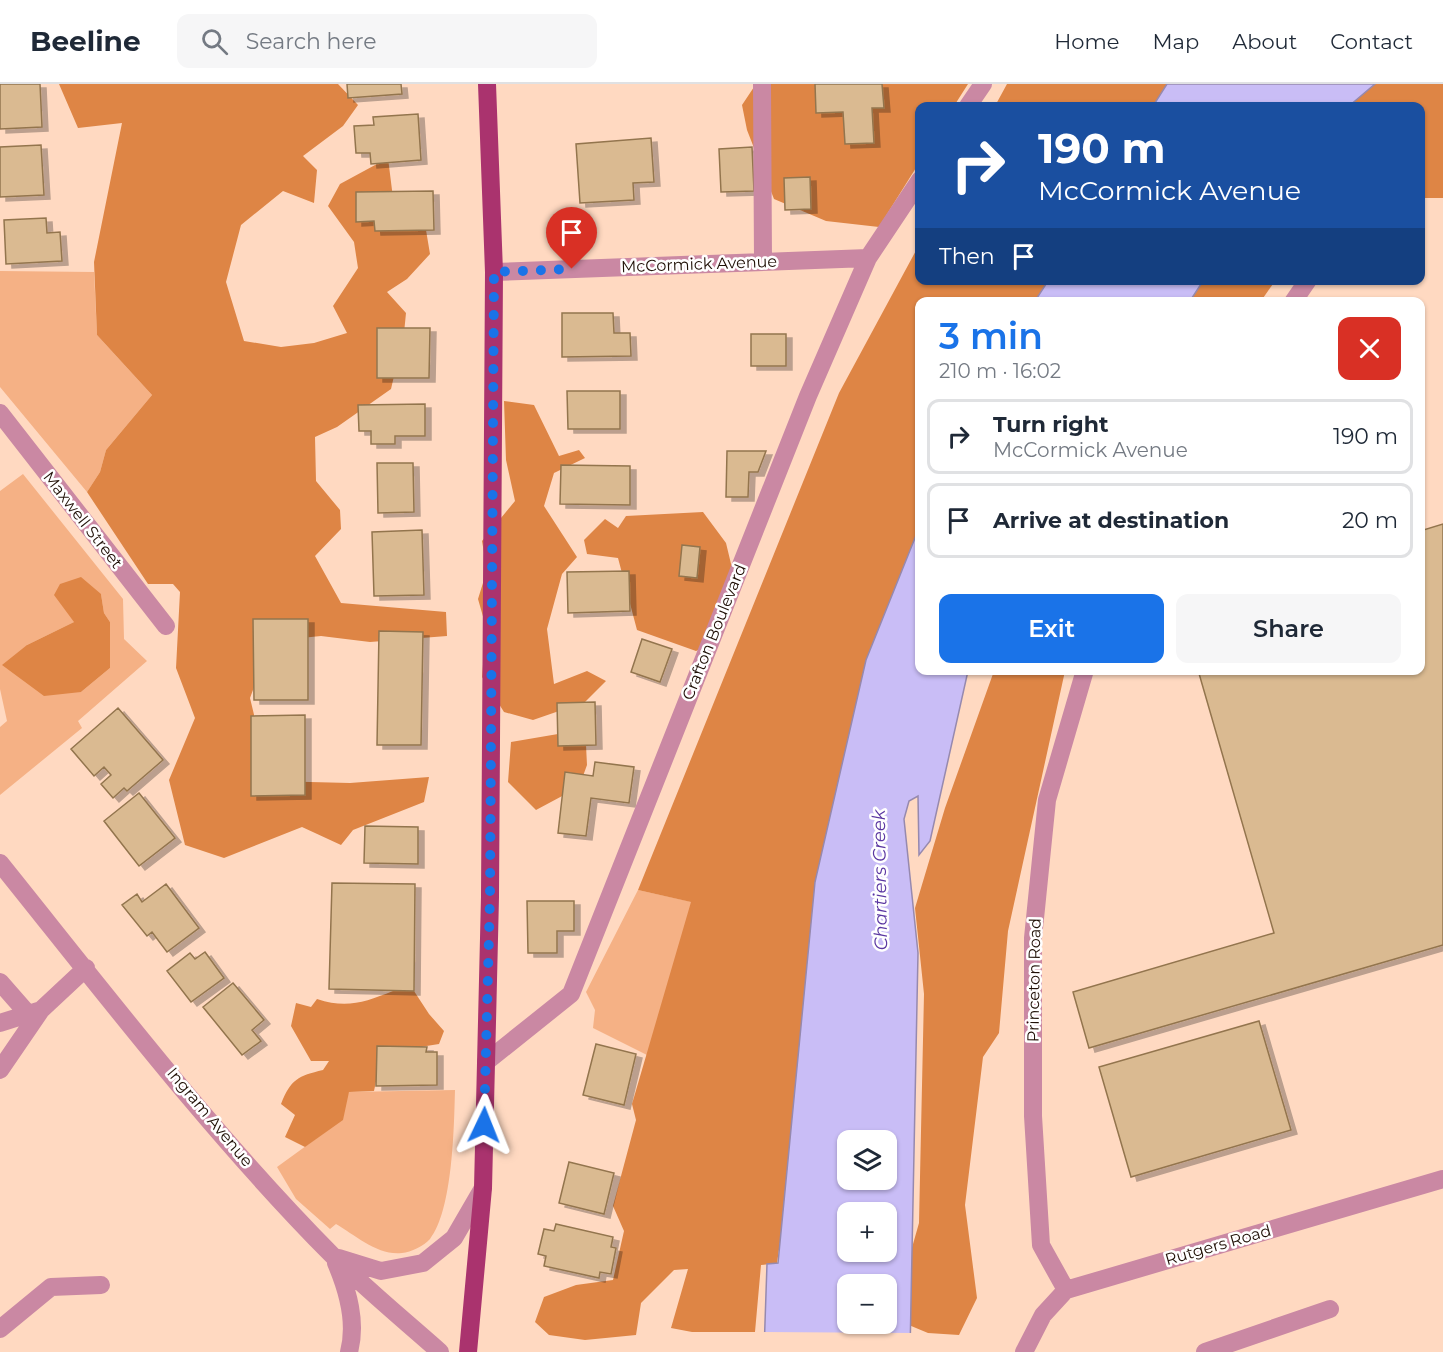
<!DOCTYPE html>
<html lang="en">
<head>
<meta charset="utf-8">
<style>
	body { margin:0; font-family:Montserrat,sans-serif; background:#f6f6f7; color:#1f2937; height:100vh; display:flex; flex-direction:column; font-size:22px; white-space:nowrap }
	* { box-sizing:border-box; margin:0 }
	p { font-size:20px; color:#747a83 }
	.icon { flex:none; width:33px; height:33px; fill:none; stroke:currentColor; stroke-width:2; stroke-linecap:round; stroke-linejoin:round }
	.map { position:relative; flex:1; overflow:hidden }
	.side { position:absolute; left:915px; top:213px; width:510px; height:378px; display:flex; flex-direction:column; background:#fff; border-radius:12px; box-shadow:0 2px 4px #0004 }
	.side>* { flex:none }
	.banner { position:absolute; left:915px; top:18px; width:510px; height:183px; border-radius:12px; box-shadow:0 2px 4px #0004; background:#1a4fa0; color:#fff; overflow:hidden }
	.fabs { position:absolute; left:837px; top:1046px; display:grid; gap:12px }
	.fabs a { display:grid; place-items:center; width:60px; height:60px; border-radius:12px; background:#fff; box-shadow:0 2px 4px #0004; font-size:30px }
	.pin { position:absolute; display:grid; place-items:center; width:51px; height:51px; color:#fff; margin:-62px -26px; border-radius:50% 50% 50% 0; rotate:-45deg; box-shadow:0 0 6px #0007 }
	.pin .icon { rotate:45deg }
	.me { position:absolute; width:66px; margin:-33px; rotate:2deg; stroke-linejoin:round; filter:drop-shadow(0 0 4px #0008) }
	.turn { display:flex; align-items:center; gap:21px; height:126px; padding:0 24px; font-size:27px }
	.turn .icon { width:78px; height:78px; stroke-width:2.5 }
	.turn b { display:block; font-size:42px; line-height:51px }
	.then { display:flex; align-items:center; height:57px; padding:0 24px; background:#0003; gap:12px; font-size:22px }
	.round { display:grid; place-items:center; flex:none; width:63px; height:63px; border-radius:12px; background:#f6f6f7 }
	.headline { display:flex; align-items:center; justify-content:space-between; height:102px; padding:0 24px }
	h1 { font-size:36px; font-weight:600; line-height:45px; color:#1a73e8 }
	.action { display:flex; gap:12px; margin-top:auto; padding:12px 24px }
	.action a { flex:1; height:69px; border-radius:12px; background:#1a73e8; color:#fff; font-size:24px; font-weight:600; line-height:69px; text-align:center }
	.action a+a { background:#f6f6f7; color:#1f2937 }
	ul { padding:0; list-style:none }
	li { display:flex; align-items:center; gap:18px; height:75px; margin:0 12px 9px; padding:0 12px; border:3px solid #e0e1e3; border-radius:12px }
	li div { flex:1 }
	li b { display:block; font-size:22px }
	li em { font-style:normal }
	header { display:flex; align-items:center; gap:36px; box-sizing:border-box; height:84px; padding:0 30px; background:#fff; border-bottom:2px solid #e0e1e3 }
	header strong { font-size:28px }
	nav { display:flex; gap:33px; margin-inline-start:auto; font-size:21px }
	.search { width:420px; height:54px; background:#f6f6f7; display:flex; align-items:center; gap:15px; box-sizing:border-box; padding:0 21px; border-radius:12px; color:#747a83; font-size:22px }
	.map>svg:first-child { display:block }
</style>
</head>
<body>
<header>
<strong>Beeline</strong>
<div class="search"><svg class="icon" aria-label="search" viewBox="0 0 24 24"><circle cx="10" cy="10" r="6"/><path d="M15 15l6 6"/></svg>Search here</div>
<nav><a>Home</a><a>Map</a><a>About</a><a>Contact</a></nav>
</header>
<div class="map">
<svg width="1443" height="1268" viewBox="0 0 1443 1268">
	<defs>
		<filter id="shadow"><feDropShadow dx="6" dy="4" stdDeviation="0" flood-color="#0004"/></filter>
	</defs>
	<rect width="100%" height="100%" fill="#ffd9c1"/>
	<path fill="#f5b185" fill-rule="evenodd" d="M 0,187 L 94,188 L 97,251 L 152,311 L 106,366 L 100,388 L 87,408 L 0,303 Z
		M 23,390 L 123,515 L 124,555 L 147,577 L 78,637 L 82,644 L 0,711 L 0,643 L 7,637 L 0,605 L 0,407 ZM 101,510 L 104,529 L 110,538 L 110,584 L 81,608 L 27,561 L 74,538 Z
		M 638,806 L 692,818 L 647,971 L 593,944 L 595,926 L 586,908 Z
		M 455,1006 C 454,1042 453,1126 430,1155 C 424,1162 411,1168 402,1169 C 378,1172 355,1151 336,1140 L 330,1145 L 296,1115 L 277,1083 L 328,1046 L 349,1008 Z"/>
	<path fill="#de8545" d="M 59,0 L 338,0 L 358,21 L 343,42 L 303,72 L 317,86 L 314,119 L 283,107 L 241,141 L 226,198 L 244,257 L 281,263 L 314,259 L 347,249 L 333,222 L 358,184 L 354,158 L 328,122 L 340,100 L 388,74 L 393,114 L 385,134 L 407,147 L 426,146 L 430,170 L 407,195 L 387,208 L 406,229 L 404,249 L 391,305 L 337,343 L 315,353 L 316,397 L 340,426 L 341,445 L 315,472 L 341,519 L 446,528 L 447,552 L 370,558 L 321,552 L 271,557 L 250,614 L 270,697 L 350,699 L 429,693 L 424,718 L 353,746 L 341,761 L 302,743 L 224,774 L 185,761 L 169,696 L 195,634 L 176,584 L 180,508 L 173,500 L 148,500 L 87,408 L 100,388 L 106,366 L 152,311 L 97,251 L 94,178 L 122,39 L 78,44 Z
		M 756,0 L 968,0 L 954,22 L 920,22 L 919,79 L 879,143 L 826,137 L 774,115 L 747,46 L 742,21 Z
		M 1007,0 L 1167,0 L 1153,22 L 995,22 Z
		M 1345,0 L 1443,0 L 1443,114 L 1421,114 L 1420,22 L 1319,22 Z
		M 919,161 L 920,196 L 1048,197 L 1035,217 L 920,218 L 919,444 L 866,576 L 777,1179 L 761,1181 L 755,1248 L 692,1248 L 671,1244 L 688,1185 L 674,1186 L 641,1219 L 636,1251 L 585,1256 L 549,1251 L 535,1238 L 544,1213 L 576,1201 L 613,1196 L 624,1147 L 613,1122 L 636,1036 L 632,1020 L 691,818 L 638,806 L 839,309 Z
		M 1188,197 L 1275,197 L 1261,217 L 1176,218 Z
		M 504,317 L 534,321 L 559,372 L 579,366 L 585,374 L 554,389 L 544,422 L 577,473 L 562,490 L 547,545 L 554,600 L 587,587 L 606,597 L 585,618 L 533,636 L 504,628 L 482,593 L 486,543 L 478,515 L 487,486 L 482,457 L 515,417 L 506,376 Z
		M 703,428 L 726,459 L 738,509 L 719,557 L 696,567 L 637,546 L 618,474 L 587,470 L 584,456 L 605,435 L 618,444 L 626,432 Z
		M 81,493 L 101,510 L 104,529 L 110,538 L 110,584 L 81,608 L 44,612 L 2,581 L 27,561 L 74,538 L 54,511 L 60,500 Z
		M 994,587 L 1065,587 L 1008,847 L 999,949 L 983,973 L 965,1121 L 977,1214 L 959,1251 L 928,1249 L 892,1234 L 919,1139 L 924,910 L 915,824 L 945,724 Z
		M 558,650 L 586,661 L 587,681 L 579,703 L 536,726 L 508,698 L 511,658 Z
		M 393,907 L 414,907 L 429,930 L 444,947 L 439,960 L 382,969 L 374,1007 L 349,1008 L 343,1036 L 305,1063 L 285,1053 L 295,1031 L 281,1020 C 291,995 298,992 323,986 L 329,977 L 311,977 L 291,942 L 296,919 L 311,923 L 317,915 C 347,925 365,918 393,907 Z"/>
	<path fill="#c9bdf6" stroke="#9689ae" stroke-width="1.5" fill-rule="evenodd" d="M 1167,0 L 1375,0 L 1349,22 L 1153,22 Z
		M 1048,197 L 1048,196 L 1203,197 L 1190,217 L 1035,217 Z
		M 919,444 L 920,586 L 968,587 L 930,757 L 919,771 L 918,712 L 909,717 L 904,735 L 918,869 L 910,1268 L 764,1268 L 767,1180 L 778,1179 L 815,798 L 866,576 ZM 848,1056 L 886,1056 L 886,1095 L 848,1095 ZM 848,1128 L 886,1128 L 886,1167 L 848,1167 ZM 848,1200 L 886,1200 L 886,1239 L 848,1239 Z"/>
	<path fill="#ffd9c1" d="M 762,1248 L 913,1249 L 913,1268 L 761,1268 Z"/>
	<path fill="#daba91" stroke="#93754e" stroke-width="1.5" filter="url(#shadow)" d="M 0,0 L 40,0 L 42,43 L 0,45 Z
		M 347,0 L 401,0 L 402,10 L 348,14 Z
		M 815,0 L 882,0 L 884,24 L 872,24 L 874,59 L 845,60 L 843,28 L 816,29 Z
		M 418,30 L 421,76 L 371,80 L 370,69 L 356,69 L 354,42 L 374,41 L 373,33 Z
		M 651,54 L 654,98 L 633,99 L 634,116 L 580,119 L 576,60 Z
		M 41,61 L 44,111 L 0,113 L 0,63 Z
		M 752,63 L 754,107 L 721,108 L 719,65 Z
		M 810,93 L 811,125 L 785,126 L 784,94 Z
		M 433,107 L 434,146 L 375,147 L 374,137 L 356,138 L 356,108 Z
		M 46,134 L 47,149 L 60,148 L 62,177 L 6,180 L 4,136 Z
		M 562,229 L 613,229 L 614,249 L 630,249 L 631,272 L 562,273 Z
		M 377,244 L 430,244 L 429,294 L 377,294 Z
		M 751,250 L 786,250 L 786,282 L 751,282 Z
		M 567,307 L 620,307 L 620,345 L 568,345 Z
		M 425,320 L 425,352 L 395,352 L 395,360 L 371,360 L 371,347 L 359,347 L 358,321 Z
		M 727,367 L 766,367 L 758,388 L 749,388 L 748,413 L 726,413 Z
		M 377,379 L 413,379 L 414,428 L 378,429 Z
		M 561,381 L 630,382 L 630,421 L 560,420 Z
		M 1443,440 L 1443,861 L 1089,964 L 1073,908 L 1274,849 L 1198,586 L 1420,586 L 1420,447 Z
		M 422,446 L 424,511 L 374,512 L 372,448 Z
		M 682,461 L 700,463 L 697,494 L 679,492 Z
		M 629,487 L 630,527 L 568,529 L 567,488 Z
		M 253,535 L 308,535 L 308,616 L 254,616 Z
		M 379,547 L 423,548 L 421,661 L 377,661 Z
		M 642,555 L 672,565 L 660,598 L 631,588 Z
		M 595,618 L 596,661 L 558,662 L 557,619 Z
		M 118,624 L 163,676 L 127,707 L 124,704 L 113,714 L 101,700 L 111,691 L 104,683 L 94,692 L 71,665 Z
		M 305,631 L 305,711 L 251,712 L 251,632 Z
		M 595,678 L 634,683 L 629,719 L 591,714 L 586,752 L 558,749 L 565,688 L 593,692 Z
		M 139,709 L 175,754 L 139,782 L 104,737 Z
		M 365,742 L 418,743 L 418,780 L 364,779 Z
		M 332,799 L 415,800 L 414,907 L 329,905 Z
		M 166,800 L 199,844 L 167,868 L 152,848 L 147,852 L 122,821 L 137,810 L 142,818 Z
		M 527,817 L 574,817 L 574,847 L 557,847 L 557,869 L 528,869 Z
		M 205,868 L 224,894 L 191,918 L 167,887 L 190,869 L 195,875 Z
		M 233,899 L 264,936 L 252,946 L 261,957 L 242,971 L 203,923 Z
		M 1259,937 L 1291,1046 L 1131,1093 L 1099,983 Z
		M 596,960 L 636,970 L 624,1021 L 583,1011 Z
		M 377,962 L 427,963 L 426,968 L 437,968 L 437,1001 L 376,1002 Z
		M 569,1078 L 614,1089 L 604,1130 L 559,1119 Z
		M 556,1140 L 613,1153 L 611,1163 L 616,1164 L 611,1190 L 600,1188 L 599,1194 L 544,1182 L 546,1172 L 538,1170 L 544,1145 L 554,1147 Z"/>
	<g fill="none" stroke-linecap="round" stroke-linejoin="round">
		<path stroke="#ca88a3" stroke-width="18" d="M 762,0 L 763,177
			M 968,22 L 983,0
			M 494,188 L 868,174
			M 1293,218 L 1308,196
			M 0,329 L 166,542
			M 0,779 C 106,911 213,1051 332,1171 C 366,1205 404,1236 440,1268
			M 0,898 L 28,930
			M 0,939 L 41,926
			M 486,978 L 571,910 L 808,312 L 868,174 L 920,96
			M 0,986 L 41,926 L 86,884
			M 339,1174 L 381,1187 L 423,1179 L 454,1154 L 483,1104
			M 336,1179 C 348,1207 357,1238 349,1268
			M 1066,1206 L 1041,1161 L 1033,1032 L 1033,854 L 1047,716 L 1085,586
			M 0,1245 L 51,1203 L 101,1201
			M 1024,1268 L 1043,1231 L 1066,1206 L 1443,1095
			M 1205,1268 L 1330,1225"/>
		<path stroke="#aa336e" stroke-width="18" d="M 468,1268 L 483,1104 L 490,813 L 494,188 L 487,0"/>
	</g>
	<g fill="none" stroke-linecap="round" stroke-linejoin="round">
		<path stroke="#1a73e8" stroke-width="10" stroke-dasharray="0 18" d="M 484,1041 L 490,813 L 494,188 L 572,185"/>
	</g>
	<g text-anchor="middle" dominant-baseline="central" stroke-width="5" stroke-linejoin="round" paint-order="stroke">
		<g font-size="16" fill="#1f0f05" stroke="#fff">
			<text transform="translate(699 180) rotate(-2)">McCormick Avenue</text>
			<text transform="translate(83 436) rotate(52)">Maxwell Street</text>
			<text transform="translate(714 548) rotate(-68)">Crafton Boulevard</text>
			<text transform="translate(1034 896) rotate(-89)">Princeton Road</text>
			<text transform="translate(210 1033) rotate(50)">Ingram Avenue</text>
			<text transform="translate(1218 1161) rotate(-16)">Rutgers Road</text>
		</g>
		<g font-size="18" font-style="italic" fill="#5a36a1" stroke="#fff">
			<text transform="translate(880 796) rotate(-91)">Chartiers Creek</text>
		</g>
	</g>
</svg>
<div class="fabs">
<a><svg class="icon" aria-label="layers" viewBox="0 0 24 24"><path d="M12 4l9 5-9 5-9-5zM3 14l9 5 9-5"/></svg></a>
<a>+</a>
<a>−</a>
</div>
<div class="pin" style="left:572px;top:185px;background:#d93025"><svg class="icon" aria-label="arrive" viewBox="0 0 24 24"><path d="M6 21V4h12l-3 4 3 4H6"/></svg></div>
<svg class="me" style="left:484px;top:1041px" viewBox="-20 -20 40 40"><path d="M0-17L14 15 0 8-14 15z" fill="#1a73e8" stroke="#fff" stroke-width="4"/></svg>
<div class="banner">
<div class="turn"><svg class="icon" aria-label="right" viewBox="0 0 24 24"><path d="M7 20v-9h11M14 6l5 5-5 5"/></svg><div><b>190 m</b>McCormick Avenue</div></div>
<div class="then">Then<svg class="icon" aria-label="arrive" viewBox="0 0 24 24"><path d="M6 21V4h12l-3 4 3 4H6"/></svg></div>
</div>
<section class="side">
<div class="headline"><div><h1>3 min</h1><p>210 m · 16:02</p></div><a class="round" style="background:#d93025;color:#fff"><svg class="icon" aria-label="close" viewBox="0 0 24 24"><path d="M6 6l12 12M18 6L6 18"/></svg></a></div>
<ul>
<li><svg class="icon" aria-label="right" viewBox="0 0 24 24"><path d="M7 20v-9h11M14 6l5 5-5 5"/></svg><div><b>Turn right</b><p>McCormick Avenue</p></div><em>190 m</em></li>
<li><svg class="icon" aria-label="arrive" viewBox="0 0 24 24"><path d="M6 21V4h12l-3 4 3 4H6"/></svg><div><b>Arrive at destination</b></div><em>20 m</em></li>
</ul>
<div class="action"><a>Exit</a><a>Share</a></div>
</section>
</div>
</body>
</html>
